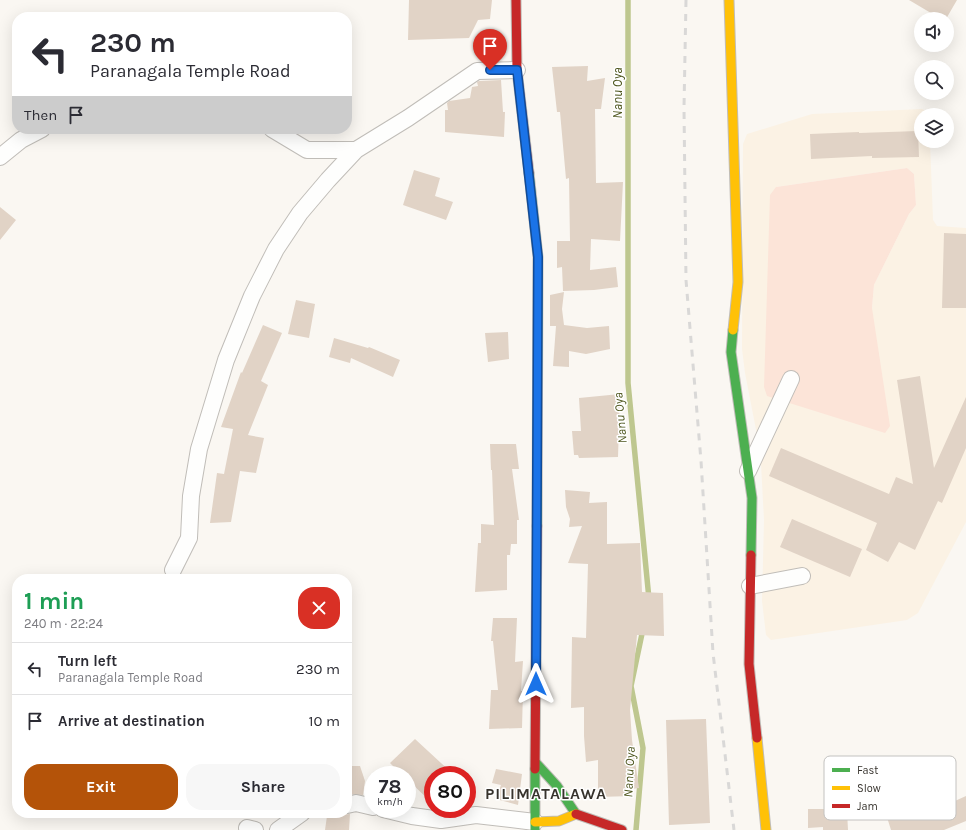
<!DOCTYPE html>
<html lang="en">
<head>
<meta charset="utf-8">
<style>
	body { margin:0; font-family:Karla,sans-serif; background:#f7f7f7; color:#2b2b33; height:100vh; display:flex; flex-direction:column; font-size:15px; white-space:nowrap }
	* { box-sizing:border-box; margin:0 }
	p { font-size:13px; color:#7c7c81 }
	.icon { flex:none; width:22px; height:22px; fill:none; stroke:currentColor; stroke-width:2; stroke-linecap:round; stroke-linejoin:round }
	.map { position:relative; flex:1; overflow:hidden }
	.side { position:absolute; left:12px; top:574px; width:340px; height:244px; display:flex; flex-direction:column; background:#fff; border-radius:16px; box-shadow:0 4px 16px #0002 }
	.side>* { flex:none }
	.hud { position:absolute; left:12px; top:12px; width:340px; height:122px; border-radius:16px; box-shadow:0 4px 16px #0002; background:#fff; color:#2b2b33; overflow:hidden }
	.controls { position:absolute; left:914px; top:12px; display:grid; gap:8px }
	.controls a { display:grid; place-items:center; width:40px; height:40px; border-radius:50%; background:#fff; box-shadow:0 4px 16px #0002; font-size:20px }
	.speed { position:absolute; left:364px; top:766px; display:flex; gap:8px; font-size:20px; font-weight:700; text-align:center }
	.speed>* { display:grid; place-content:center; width:52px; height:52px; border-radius:50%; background:#fff; box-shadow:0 4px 16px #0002; line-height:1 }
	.speed small { font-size:10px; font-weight:400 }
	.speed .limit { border:6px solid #d22; background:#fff; color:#111 }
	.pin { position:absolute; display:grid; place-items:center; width:34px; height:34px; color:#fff; margin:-41px -17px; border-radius:50% 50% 50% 0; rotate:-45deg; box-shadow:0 0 4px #0007 }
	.pin .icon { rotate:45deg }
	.me { position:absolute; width:44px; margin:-22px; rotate:0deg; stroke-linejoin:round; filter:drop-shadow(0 0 3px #0008) }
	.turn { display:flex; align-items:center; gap:14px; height:84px; padding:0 12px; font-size:18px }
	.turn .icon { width:52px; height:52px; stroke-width:2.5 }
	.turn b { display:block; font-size:28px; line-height:34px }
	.then { display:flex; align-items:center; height:38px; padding:0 12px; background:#0003; gap:8px; font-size:15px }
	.round { display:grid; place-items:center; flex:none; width:42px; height:42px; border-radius:16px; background:#f7f7f7 }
	.headline { display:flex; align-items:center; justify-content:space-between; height:68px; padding:0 12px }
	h1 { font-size:24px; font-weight:700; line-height:30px; color:#1e9e55 }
	.primary-button { display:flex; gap:8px; margin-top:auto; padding:8px 12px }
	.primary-button a { flex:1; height:46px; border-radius:16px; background:#b45309; color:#fff; font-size:16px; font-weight:700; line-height:46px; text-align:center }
	.primary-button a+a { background:#f7f7f7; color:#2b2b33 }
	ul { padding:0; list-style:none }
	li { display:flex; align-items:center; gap:12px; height:52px; padding:0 12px; border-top:1px solid #e1e1e2 }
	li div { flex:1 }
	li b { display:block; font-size:15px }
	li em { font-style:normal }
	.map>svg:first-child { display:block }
</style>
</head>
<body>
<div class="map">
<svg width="966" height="830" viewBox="0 0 966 830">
	<rect width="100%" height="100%" fill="#faf7f2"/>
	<path fill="#fbf2e4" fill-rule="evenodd" d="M 922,109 L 930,114 L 930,115 L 921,115 L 921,141 L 930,141 L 933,220 L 937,226 L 966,228 L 966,522 L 918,613 L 907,620 L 771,640 L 766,635 L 762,601 L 764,520 L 761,464 L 758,440 L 745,373 L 742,349 L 743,144 L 747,134 L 812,114 ZM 907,168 L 914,174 L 916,205 L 909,214 L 874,285 L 872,308 L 776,187 Z"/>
	<path fill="#fce4d8" d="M 907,168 L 914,174 L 916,205 L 909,214 L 874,285 L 872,308 L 890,426 L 885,433 L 767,396 L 764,387 L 770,195 L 776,187 Z"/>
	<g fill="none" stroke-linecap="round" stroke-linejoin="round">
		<path stroke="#bec78f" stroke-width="5.5" d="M 628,0 L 628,383 L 649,599
			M 636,830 L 643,748 L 631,686 L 643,629"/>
	</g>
	<path fill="#e1d3c6" d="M 409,0 L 492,0 L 490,19 L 478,20 L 469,38 L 408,40 Z
		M 909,0 L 957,0 L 946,19 L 941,19 Z
		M 588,66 L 587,81 L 605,78 L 601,109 L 595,109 L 596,183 L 623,182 L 620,241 L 591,239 L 590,270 L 616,267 L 618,287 L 594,290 L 563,291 L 562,267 L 557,268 L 557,241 L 570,241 L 569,178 L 566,179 L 560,112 L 557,112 L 552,67 Z
		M 501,80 L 503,112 L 505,112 L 504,137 L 445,132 L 445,110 L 448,110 L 447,103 L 449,101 L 470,98 L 472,87 L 478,86 L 477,82 L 479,81 Z
		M 918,131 L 919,157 L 872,158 L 872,156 L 811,159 L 810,134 L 859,132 L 859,133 Z
		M 414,170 L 440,178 L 435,196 L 453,202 L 446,220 L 403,205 Z
		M 0,207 L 16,220 L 0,240 Z
		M 944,233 L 966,234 L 966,308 L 942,308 Z
		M 564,292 L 562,309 L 564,325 L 587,328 L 609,326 L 610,349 L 586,354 L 569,351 L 569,367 L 553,366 L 556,326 L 550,326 L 550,295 Z
		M 296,300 L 315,304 L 309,338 L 288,334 Z
		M 263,325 L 282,333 L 261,381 L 268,385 L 248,435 L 264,438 L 256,473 L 240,471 L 231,522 L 210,523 L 217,473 L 224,474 L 233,429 L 221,427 L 241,372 L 242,373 Z
		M 508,332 L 509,359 L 488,362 L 485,333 Z
		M 334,338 L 368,348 L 369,347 L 400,360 L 393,377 L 351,358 L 350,363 L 329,357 Z
		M 920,376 L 934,468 L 966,397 L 966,448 L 942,503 L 938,501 L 915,550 L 899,542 L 888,562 L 866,550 L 877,523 L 769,476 L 781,448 L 889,494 L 896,477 L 913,484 L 897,380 Z
		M 620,394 L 618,457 L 579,458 L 578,455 L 574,455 L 572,431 L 581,431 L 579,398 Z
		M 490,444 L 516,444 L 519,469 L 512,469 L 519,520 L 517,520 L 517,544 L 511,544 L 510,555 L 507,555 L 507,590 L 475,592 L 478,543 L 481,543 L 481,524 L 494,525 L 492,470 L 491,470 Z
		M 565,490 L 590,492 L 589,503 L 607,502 L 607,544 L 640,543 L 642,592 L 663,593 L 664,636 L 637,635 L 630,710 L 632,740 L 639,788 L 631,789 L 632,796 L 598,797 L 598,760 L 586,762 L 584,736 L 584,707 L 571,708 L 572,637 L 586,638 L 588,564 L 568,563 L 582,526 L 569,527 L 570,519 L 566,507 Z
		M 792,519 L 862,549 L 850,577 L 780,547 Z
		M 493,618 L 517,618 L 515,662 L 523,661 L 521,691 L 523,691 L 522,728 L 489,729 L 491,690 L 498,690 L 493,641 L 491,641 Z
		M 706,719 L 710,823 L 669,825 L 666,720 Z
		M 415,739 L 454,775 L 433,775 L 433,804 L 407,779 L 407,775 L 402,775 L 390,763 Z
		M 888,756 L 890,765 L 912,758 L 919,777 L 930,773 L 946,805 L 966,796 L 966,821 L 944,830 L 891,830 L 870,763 Z
		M 347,766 L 360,766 L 365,781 L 363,795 L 347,794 Z
		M 496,769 L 522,774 L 518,805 L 496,799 L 501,785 L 492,783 Z
		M 808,809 L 825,809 L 826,812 L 847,811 L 848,830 L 823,830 L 823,827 L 808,828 Z
		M 350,814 L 349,830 L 325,830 L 327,816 Z"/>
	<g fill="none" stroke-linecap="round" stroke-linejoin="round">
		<defs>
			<path id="street" d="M 272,129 L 307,150 L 356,150 L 408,118 L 477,71 L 517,70
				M 0,157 L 21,140 L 42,129
				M 748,471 L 791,379
				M 173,570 L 189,538 L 191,496 L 199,449 L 226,360 L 252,296 L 276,249 L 300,213 L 328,180 L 356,150
				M 750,586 L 802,576
				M 347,805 L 356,803 L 373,807
				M 383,809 L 412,816 L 441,820 L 476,815 L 535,822
				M 247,828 L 255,830
				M 278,830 L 302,813"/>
			<path id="fast" d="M 529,173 L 538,257 L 537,526
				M 733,330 L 731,352 L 752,498 L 751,555
				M 536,763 L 557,786 L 576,814
				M 535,830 L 535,769"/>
			<path id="slow" d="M 729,0 L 738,282 L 733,330
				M 757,738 L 766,830
				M 535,822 L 559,821 L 576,814"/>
			<path id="jam" d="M 516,0 L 517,70 L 529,173
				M 751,555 L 749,664 L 757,738
				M 535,769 L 537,526
				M 576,814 L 622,830"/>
		</defs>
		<use href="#street" stroke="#c0bdb8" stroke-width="18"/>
		<use href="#fast" stroke="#c0bdb8" stroke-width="11"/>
		<use href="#slow" stroke="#c0bdb8" stroke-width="11"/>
		<use href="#jam" stroke="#c0bdb8" stroke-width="11"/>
		<use href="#street" stroke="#fefefd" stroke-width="16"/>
		<use href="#fast" stroke="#4caf50" stroke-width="9"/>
		<use href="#slow" stroke="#ffc107" stroke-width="9"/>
		<use href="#jam" stroke="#c62828" stroke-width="9"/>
		<path stroke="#d9d8d7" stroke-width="3" stroke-dasharray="7 7" stroke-linecap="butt" d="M 686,0 L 684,108 L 686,280 L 701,461 L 713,653 L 734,830"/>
	</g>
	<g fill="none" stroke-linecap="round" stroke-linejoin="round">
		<defs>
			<path id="route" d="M 490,70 L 517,70 L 538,257 L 536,684"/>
		</defs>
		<use href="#route" stroke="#114b97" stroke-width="10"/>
		<use href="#route" stroke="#1a73e8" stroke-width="7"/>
	</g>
	<g text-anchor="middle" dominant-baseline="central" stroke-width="3" stroke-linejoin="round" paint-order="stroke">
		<g font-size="13" font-style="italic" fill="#4d551d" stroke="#fff">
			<text transform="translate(617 93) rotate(-90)">Nanu Oya</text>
			<text transform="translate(620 418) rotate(-95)">Nanu Oya</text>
			<text transform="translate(629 772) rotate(-87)">Nanu Oya</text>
		</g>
		<g font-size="16" font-weight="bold" letter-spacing="1" fill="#37332d" stroke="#fff">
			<text x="546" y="793">PILIMATALAWA</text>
		</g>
	</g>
	<rect x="824" y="756" width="132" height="64" rx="6" fill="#fff" stroke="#c3c2c0" stroke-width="1"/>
	<rect x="832" y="768" width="18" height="4" fill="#4caf50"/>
	<rect x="832" y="786" width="18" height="4" fill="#ffc107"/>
	<rect x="832" y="804" width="18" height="4" fill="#c62828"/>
	<g font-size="11" fill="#37332d">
		<text x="857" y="774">Fast</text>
		<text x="857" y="792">Slow</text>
		<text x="857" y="810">Jam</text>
	</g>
</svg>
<div class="controls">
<a><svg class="icon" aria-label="sound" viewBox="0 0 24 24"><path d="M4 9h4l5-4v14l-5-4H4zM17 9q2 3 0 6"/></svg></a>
<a><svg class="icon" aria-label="search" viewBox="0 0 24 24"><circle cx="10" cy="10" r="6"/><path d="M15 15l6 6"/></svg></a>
<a><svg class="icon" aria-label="layers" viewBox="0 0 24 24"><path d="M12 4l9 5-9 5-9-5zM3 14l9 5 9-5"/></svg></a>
</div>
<div class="speed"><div>78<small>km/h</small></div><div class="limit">80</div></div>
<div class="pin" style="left:490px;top:70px;background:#d93025"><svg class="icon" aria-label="arrive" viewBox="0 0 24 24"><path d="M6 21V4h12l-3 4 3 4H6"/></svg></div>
<svg class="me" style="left:536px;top:684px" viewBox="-20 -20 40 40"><path d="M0-17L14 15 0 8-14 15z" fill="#1a73e8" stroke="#fff" stroke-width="4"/></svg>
<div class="hud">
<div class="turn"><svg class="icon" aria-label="left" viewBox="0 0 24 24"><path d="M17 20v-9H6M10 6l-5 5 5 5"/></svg><div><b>230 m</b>Paranagala Temple Road</div></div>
<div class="then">Then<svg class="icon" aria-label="arrive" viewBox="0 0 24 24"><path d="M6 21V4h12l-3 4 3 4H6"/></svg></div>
</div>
<section class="side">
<div class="headline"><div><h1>1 min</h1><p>240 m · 22:24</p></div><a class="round" style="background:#d93025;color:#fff"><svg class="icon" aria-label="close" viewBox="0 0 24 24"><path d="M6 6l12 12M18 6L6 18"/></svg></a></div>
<ul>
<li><svg class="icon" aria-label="left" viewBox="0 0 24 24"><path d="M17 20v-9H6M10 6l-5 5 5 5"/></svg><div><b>Turn left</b><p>Paranagala Temple Road</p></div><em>230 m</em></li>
<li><svg class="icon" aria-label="arrive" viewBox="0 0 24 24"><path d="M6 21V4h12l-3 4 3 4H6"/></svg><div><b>Arrive at destination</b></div><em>10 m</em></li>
</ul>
<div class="primary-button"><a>Exit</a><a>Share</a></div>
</section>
</div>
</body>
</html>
